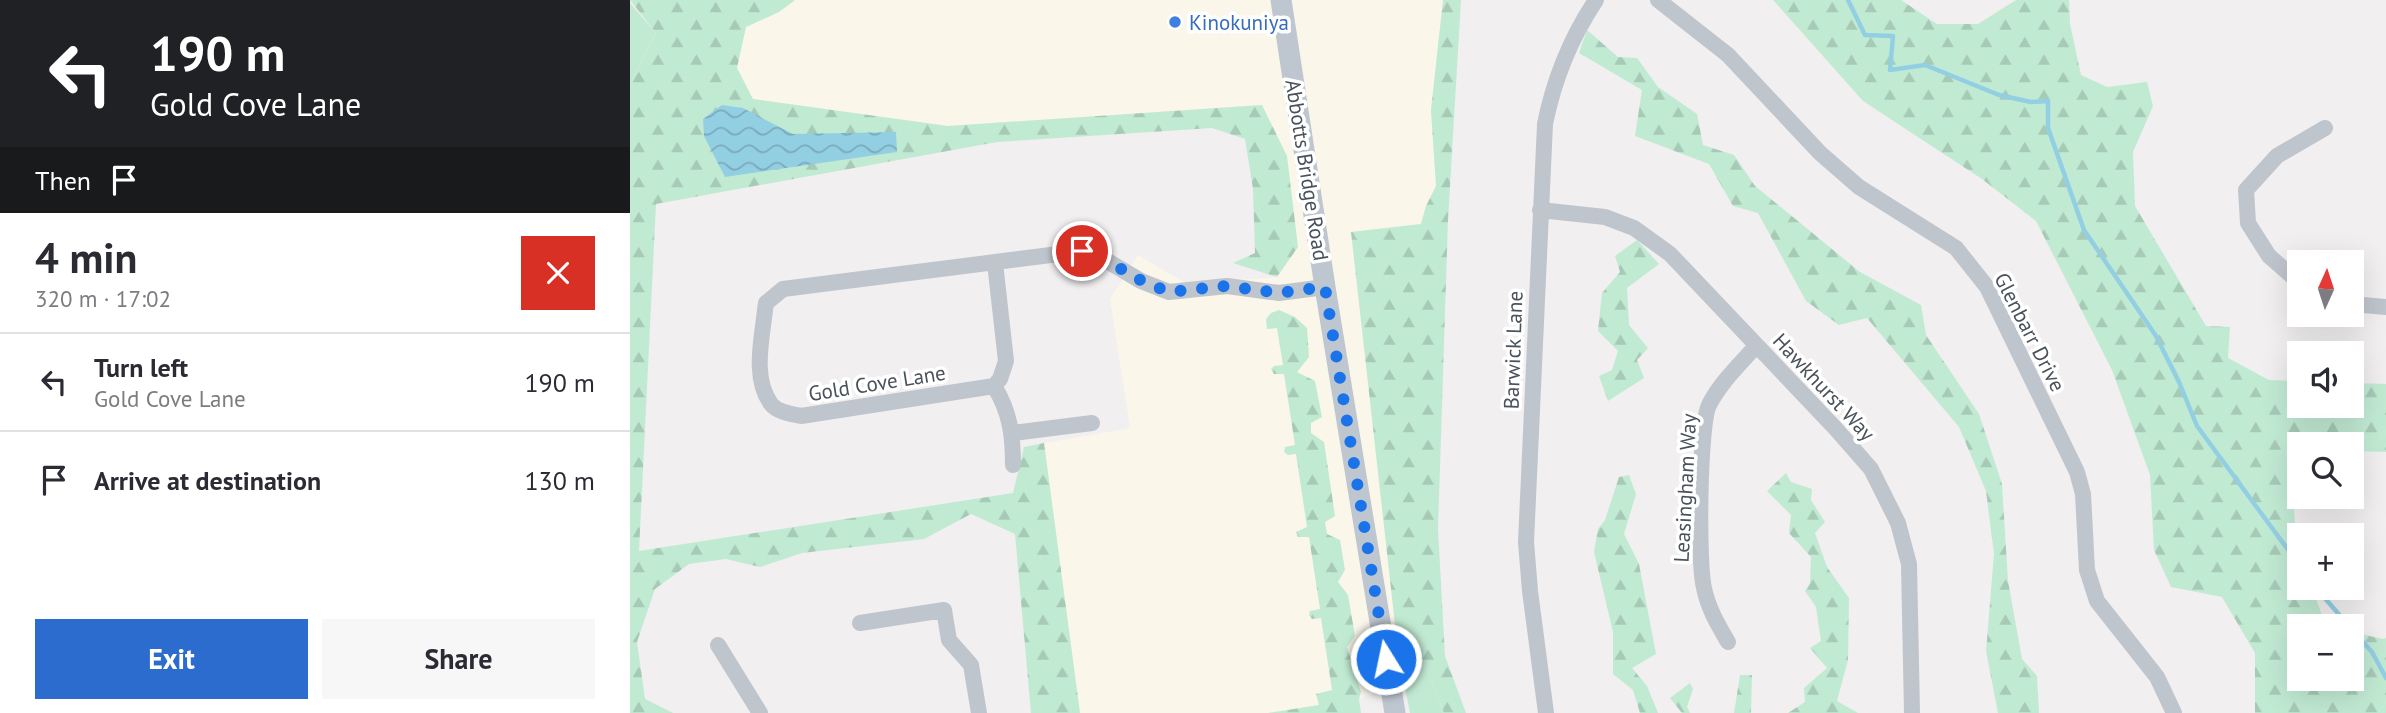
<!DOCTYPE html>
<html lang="en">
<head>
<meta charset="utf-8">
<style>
	body { margin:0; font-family:"PT Sans",sans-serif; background:#f7f7f7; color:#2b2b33; height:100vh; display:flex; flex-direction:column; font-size:26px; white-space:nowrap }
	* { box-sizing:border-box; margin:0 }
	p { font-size:23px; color:#7c7c81 }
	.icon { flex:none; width:38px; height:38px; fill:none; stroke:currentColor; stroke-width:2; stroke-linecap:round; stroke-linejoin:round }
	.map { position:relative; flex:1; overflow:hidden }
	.panel { display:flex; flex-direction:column; background:#fff; width:630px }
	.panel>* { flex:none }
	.banner { background:#202124; color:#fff; overflow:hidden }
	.needle { width:46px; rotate:3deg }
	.buttons { position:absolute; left:1657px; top:250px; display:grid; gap:14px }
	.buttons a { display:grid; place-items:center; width:77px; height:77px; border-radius:0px; background:#fff; box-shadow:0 7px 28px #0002; font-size:35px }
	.pin { position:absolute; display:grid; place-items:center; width:60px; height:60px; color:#fff; margin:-30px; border:4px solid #fff; border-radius:50%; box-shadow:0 2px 7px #0007 }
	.me { position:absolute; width:77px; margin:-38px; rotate:350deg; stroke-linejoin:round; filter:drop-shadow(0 0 5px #0008) }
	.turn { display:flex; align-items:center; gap:24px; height:147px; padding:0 35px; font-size:32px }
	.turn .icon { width:91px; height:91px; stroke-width:2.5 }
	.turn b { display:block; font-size:49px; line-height:60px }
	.then { display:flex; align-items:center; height:66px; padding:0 35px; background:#0003; gap:14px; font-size:26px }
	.round { display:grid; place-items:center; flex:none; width:74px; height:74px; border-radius:0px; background:#f7f7f7 }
	.head { display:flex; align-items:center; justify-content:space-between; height:119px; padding:0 35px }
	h1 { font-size:42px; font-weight:700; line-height:52px }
	.cta { display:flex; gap:14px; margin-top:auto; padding:14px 35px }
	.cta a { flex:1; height:80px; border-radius:0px; background:#2b6cce; color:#fff; font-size:28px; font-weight:700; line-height:80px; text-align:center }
	.cta a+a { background:#f7f7f7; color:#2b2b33 }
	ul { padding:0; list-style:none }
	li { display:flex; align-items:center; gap:21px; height:98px; padding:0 35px; border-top:2px solid #e1e1e2 }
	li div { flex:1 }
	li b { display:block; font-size:26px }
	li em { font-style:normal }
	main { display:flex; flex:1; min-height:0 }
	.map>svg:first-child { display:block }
</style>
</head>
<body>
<main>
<section class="panel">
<div class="banner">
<div class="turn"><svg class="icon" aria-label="left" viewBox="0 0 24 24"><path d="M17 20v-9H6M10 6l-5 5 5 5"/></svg><div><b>190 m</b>Gold Cove Lane</div></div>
<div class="then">Then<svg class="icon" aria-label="arrive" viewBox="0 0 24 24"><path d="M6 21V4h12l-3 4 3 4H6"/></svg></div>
</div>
<div class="head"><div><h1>4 min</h1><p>320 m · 17:02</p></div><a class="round" style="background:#d93025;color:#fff"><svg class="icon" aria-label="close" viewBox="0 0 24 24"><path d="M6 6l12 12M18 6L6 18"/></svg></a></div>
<ul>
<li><svg class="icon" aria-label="left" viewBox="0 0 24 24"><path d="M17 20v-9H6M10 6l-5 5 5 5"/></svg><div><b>Turn left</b><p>Gold Cove Lane</p></div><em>190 m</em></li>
<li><svg class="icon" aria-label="arrive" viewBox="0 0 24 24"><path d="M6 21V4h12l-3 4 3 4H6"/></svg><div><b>Arrive at destination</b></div><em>130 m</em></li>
</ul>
<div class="cta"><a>Exit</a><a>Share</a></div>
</section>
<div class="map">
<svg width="1756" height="713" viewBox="0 0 1756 713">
	<defs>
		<pattern id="forest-firs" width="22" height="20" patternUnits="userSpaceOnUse" patternTransform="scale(1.75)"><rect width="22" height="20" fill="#c1ead3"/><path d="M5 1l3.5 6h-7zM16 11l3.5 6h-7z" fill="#a7cab7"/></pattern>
		<pattern id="water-waves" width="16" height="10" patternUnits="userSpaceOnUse" patternTransform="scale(1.75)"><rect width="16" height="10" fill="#93cfe3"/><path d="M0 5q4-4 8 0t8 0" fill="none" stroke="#7aaabb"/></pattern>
	</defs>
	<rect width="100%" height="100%" fill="#f1efef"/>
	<path fill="#faf6ea" d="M 165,0 L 813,0 L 801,110 L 806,186 L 796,206 L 791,224 L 722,232 L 768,651 L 774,682 L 729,699 L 638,713 L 450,713 L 414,443 L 500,428 L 480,299 L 508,255 L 557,284 L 647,277 L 668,247 L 632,105 L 318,126 L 123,99 L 107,68 L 116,27 L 149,12 Z"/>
	<path fill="#c1ead3" d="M 0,3 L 26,33 L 0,83 Z
		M 768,651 L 796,668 L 814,713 L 780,713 Z"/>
	<path fill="url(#forest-firs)" d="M 0,0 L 165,0 L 149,12 L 116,27 L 107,68 L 123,99 L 318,126 L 632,105 L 657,156 L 668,247 L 647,277 L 603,263 L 625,253 L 623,189 L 615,139 L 582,128 L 367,142 L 26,204 L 9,551 L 383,493 L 394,447 L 414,443 L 450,713 L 401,713 L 385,534 L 341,514 L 294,539 L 172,553 L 130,567 L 96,559 L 59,564 L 25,589 L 7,642 L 15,699 L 43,713 L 0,713 L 0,83 L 26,33 Z
		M 813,0 L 831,0 L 818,220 L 808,529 L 815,656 L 836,713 L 814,713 L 796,668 L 768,651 L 721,232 L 791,224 L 796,206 L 806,186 L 801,110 Z
		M 1143,0 L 1271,0 L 1307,24 L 1348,24 L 1386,0 L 1439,0 L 1440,24 L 1451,75 L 1477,87 L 1517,82 L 1523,106 L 1503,152 L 1505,206 L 1576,326 L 1600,327 L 1598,358 L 1639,380 L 1669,381 L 1670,406 L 1722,406 L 1722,383 L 1756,384 L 1756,452 L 1722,451 L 1722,444 L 1670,444 L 1670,497 L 1664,508 L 1666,541 L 1669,551 L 1670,588 L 1682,588 L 1696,626 L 1670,626 L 1670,679 L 1722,679 L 1722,632 L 1753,639 L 1756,638 L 1756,713 L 1625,713 L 1625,653 L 1592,597 L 1541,587 L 1524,550 L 1520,475 L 1482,370 L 1406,221 L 1352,179 L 1233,101 Z
		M 957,30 L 988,57 L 1007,58 L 1028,87 L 1067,114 L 1073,145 L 1104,155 L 1125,186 L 1230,272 L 1291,305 L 1296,335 L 1349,414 L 1372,484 L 1378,581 L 1392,659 L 1407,676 L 1409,713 L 1368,713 L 1356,651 L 1364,554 L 1356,491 L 1329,427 L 1237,318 L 1209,325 L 1176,301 L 1128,213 L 1103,206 L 1079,164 L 1005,136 L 1012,90 L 949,53 Z
		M 1007,240 L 1029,264 L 997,288 L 999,325 L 1018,348 L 1007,360 L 1014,378 L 978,401 L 969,376 L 982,370 L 988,351 L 968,331 L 972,293 L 990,272 L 985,256 Z
		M 649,310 L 665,317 L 677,328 L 679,357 L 667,372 L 685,381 L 692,417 L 681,423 L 681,433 L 694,442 L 705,516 L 695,522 L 697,534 L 710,540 L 715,570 L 708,582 L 718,595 L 725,636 L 717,647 L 731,692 L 729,699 L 731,713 L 638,713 L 689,705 L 686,694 L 702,690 L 691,618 L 682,619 L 679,615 L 680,611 L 690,609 L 679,537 L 668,537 L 666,532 L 677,527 L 666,454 L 658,455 L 654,452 L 655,447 L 665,445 L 654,374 L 644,374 L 641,369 L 644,366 L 653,365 L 647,328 L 637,329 L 636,319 L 641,313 Z
		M 1156,473 L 1161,482 L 1182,489 L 1181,500 L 1195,522 L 1185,533 L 1197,567 L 1219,598 L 1218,660 L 1207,701 L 1228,713 L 1158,713 L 1175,702 L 1174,688 L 1197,668 L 1180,648 L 1191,641 L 1186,607 L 1175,591 L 1180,583 L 1181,557 L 1159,533 L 1161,515 L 1137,491 Z
		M 999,475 L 1006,494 L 994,534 L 1009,564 L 1026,654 L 1002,668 L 1017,686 L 1028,713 L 1010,713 L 1003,690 L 983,674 L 983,632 L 964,552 L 968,529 L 975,520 L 989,477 Z
		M 1110,675 L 1122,675 L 1121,713 L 1104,713 Z
		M 1060,683 L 1063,689 L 1057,707 L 1060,713 L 1052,713 L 1040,698 Z"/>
	<path fill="url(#water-waves)" d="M 92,105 L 113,108 L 163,134 L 266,132 L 267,152 L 95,177 L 74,136 L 73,119 Z"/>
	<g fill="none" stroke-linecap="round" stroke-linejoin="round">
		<path stroke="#93cfe3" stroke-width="4.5" d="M 1218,0 L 1235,35 L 1263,36 L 1260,70 L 1295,65 L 1369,95 L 1401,102 L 1418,101 L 1418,128 L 1454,230 L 1526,336 L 1549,382 L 1567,426 L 1670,566
			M 1686,588 L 1719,626
			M 1722,630 L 1742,652 L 1756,678"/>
		<path stroke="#bfc5cc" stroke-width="16" d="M 1028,0 L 1098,55 L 1190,153 L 1229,187 L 1326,248 L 1357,287 L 1447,472 L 1453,494 L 1457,570 L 1467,601 L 1527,677 L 1544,713
			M 910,210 L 975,217 L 1004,228 L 1040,254 L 1206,429 L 1241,469 L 1268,523 L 1279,564 L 1282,713
			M 365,263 L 376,361 L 370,379 L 364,386 L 171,416 C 161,414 147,412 141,404 C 122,378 132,339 135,310 L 136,303 L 153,289 L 452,251 L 479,262 L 511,281 L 539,292 L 597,286 L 649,293 L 695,287
			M 1670,283 L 1639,256 L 1618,223 L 1616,190 L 1647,156 L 1695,128
			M 1722,304 L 1756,307
			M 364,386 C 380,412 383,435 383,465
			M 383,433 L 462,423
			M 230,623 L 314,610 L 319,640 L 341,665 L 349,713
			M 1098,642 C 1088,625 1078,608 1074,588 C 1068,563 1069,426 1079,405 C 1090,383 1110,364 1126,346
			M 88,645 L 130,713
			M 916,713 L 900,591 L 896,542 L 915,124 C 924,79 940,39 966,0"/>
		<path stroke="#bec6d0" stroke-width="21" d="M 651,0 L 695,287 L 765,713"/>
	</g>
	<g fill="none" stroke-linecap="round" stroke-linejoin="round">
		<path stroke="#1a73e8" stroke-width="12" stroke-dasharray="0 21.6" d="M 452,251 L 479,262 L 512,281 L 539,292 L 597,286 L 649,293 L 695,287 L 756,659"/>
	</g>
	<circle fill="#3f7fe0" stroke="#fff" stroke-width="2.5" cx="545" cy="22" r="7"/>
	<g text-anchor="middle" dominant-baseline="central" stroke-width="7" stroke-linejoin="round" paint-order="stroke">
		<g font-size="21" fill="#366cbe" stroke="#fff" text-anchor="start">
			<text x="559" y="22">Kinokuniya</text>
		</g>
		<g font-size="21" fill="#49515a" stroke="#fff">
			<text transform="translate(677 170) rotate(81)">Abbotts Bridge Road</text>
			<text transform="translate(1400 332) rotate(63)">Glenbarr Drive</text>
			<text transform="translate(883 350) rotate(-88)">Barwick Lane</text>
			<text transform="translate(247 383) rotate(-9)">Gold Cove Lane</text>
			<text transform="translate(1194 387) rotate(47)">Hawkhurst Way</text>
			<text transform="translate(1055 488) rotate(-87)">Leasingham Way</text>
		</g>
	</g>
</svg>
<div class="buttons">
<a><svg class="needle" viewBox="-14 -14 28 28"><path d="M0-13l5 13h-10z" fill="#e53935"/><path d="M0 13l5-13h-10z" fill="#7c7c81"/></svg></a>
<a><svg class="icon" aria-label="sound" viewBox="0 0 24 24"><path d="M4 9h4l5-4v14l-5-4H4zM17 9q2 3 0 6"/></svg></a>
<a><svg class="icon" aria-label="search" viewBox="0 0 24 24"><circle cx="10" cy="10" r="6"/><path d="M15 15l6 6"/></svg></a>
<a>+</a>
<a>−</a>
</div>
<div class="pin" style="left:452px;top:251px;background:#d93025"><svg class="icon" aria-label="arrive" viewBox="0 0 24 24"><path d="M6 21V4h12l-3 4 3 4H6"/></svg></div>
<svg class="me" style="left:756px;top:659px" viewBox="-20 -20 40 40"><circle r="17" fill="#1a73e8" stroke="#fff" stroke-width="3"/><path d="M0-11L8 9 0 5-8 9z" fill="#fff"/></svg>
</div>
</main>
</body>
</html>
